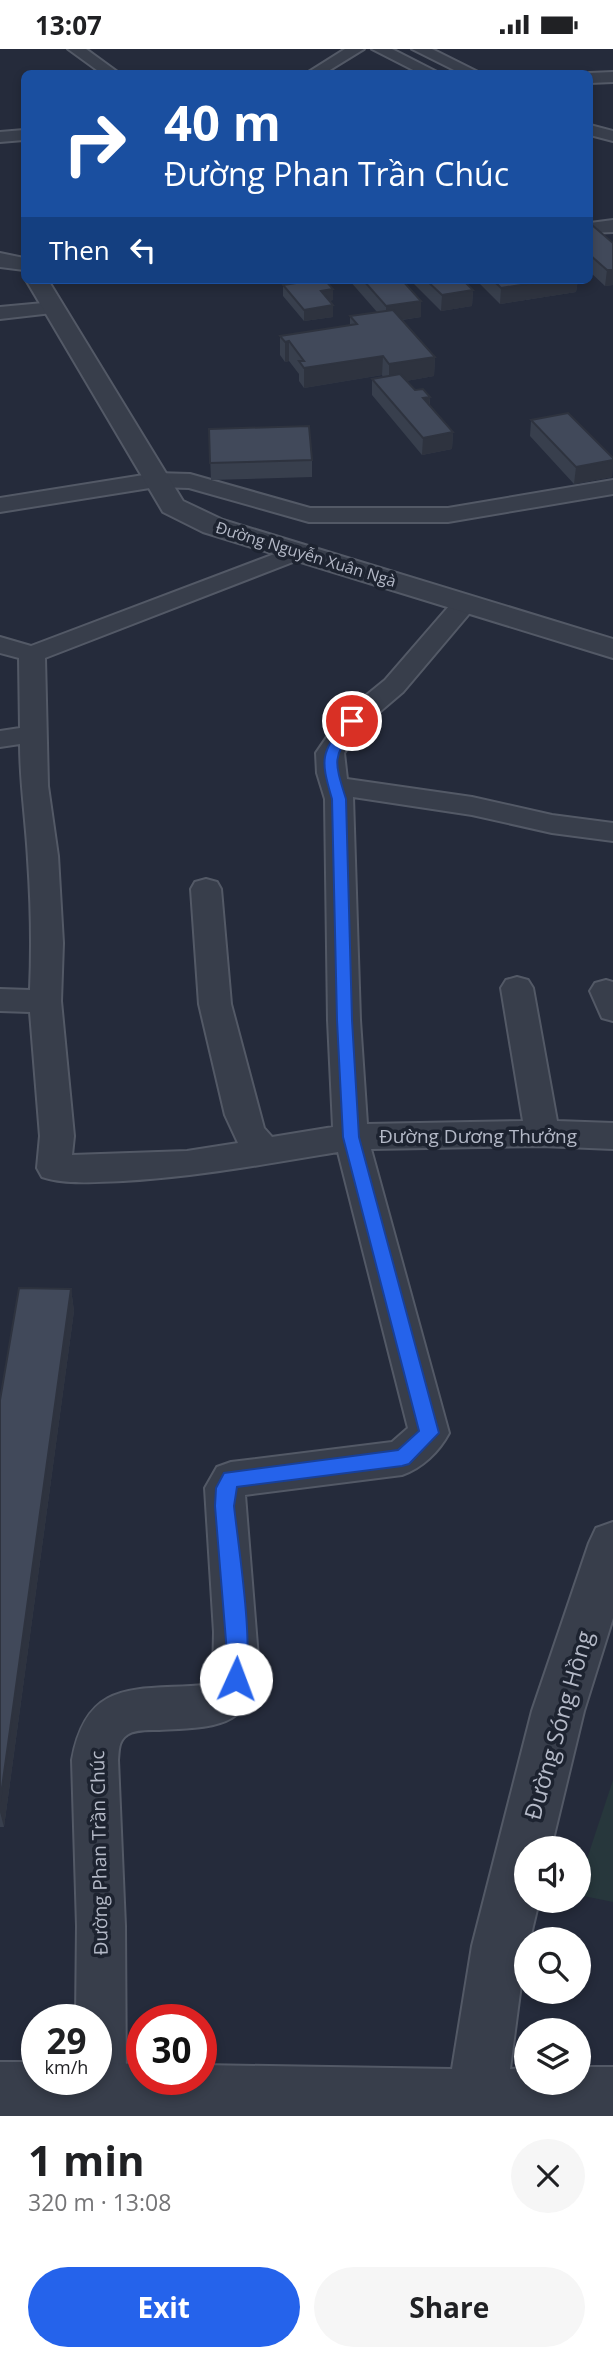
<!DOCTYPE html>
<html lang="en">
<head>
<meta charset="utf-8">
<style>
	body { margin:0; font-family:"Open Sans",sans-serif; background:#f6f6f6; color:#202124; height:100vh; display:flex; flex-direction:column; font-size:26px; white-space:nowrap }
	* { box-sizing:border-box; margin:0 }
	p { font-size:23px; color:#757577 }
	.icon { flex:none; width:38px; height:38px; fill:none; stroke:currentColor; stroke-width:2; stroke-linecap:round; stroke-linejoin:round }
	.map { position:relative; height:2067px; overflow:hidden }
	.side { display:flex; flex-direction:column; background:#fff; flex:1 }
	.side>* { flex:none }
	.top-card { position:absolute; left:21px; top:21px; width:572px; height:214px; border-radius:10px; box-shadow:0 4px 10px #0003; background:#1a4fa0; color:#fff; overflow:hidden }
	.buttons { position:absolute; left:514px; top:1787px; display:grid; gap:14px }
	.buttons a { display:grid; place-items:center; width:77px; height:77px; border-radius:50%; background:#fff; box-shadow:0 4px 10px #0003; font-size:35px }
	.speed { position:absolute; left:21px; top:1955px; display:flex; gap:14px; font-size:35px; font-weight:700; text-align:center }
	.speed>* { display:grid; place-content:center; width:91px; height:91px; border-radius:50%; background:#fff; box-shadow:0 4px 10px #0003; line-height:1 }
	.speed small { font-size:18px; font-weight:400 }
	.speed .limit { border:10px solid #d22; background:#fff; color:#111 }
	.pin { position:absolute; display:grid; place-items:center; width:60px; height:60px; color:#fff; margin:-30px; border:4px solid #fff; border-radius:50%; box-shadow:0 2px 7px #0007 }
	.me { position:absolute; width:77px; margin:-38px; rotate:2deg; stroke-linejoin:round; filter:drop-shadow(0 0 5px #0008) }
	.turn { display:flex; align-items:center; gap:24px; height:147px; padding:0 28px; font-size:32px }
	.turn .icon { width:91px; height:91px; stroke-width:2.5 }
	.turn b { display:block; font-size:49px; line-height:60px }
	.then { display:flex; align-items:center; height:66px; padding:0 28px; background:#0003; gap:14px; font-size:26px }
	.round { display:grid; place-items:center; flex:none; width:74px; height:74px; border-radius:37px; background:#f6f6f6 }
	.head { display:flex; align-items:center; justify-content:space-between; height:119px; padding:0 28px }
	h1 { font-size:42px; font-weight:700; line-height:52px }
	.primary-button { display:flex; gap:14px; margin-top:auto; padding:14px 28px }
	.primary-button a { flex:1; height:80px; border-radius:42px; background:#2563eb; color:#fff; font-size:28px; font-weight:700; line-height:80px; text-align:center }
	.primary-button a+a { background:#f6f6f6; color:#202124 }
	.status { display:flex; justify-content:space-between; align-items:center; height:49px; padding:0 35px; background:#fff; direction:ltr }
	.status svg { height:19px; fill:currentColor }
	.map>svg:first-child { display:block }
</style>
</head>
<body>
<div class="status"><b>13:07</b><svg viewBox="0 0 49 12"><path d="M0 12V9h3v3zM5 12V6h3v6zM10 12V3h3v9zM15 12V0h3v12zM26 1h20v11H26zM47 4h2v5h-2z"/></svg></div>
<div class="map">
<svg width="613" height="2067" viewBox="0 0 613 2067">
	<rect width="100%" height="100%" fill="#252b3b"/>
	<path fill="#27373c" d="M 613,1731 L 613,1853 L 579,1846 L 579,1834 Z"/>
	<g fill="none" stroke-linecap="round" stroke-linejoin="round">
		<defs>
			<path id="minor" d="M 68,0 L 86,0 L 119,24 L 101,24 Z
				M 345,0 L 364,0 L 325,24 L 307,24 Z
				M 372,0 L 392,0 L 439,24 L 419,24 Z
				M 412,0 L 432,0 L 480,24 L 460,24 Z
				M 613,23 L 613,33 L 590,34 L 589,24 Z
				M 590,76 L 613,82 L 613,92 L 590,86 Z
				M 24,81 L 24,91 L 0,93 L 0,83 Z
				M 613,171 L 613,183 L 590,184 L 590,174 Z
				M 54,253 L 61,255 L 64,259 L 61,263 L 0,270 L 0,258 Z
				M 156,424 L 190,425 L 310,459 L 448,459 L 613,431 L 613,445 L 448,473 L 309,473 L 189,439 L 156,438 L 0,463 L 0,449 Z
				M 298,496 L 306,498 L 310,503 L 306,508 L 45,609 L 48,737 L 58,807 L 63,894 L 61,952 L 74,1087 L 72,1106 L 187,1102 L 238,1094 L 225,1066 L 199,955 L 191,840 L 195,833 L 206,830 L 217,833 L 221,840 L 231,955 L 264,1079 L 272,1088 L 333,1078 L 328,971 L 325,750 L 317,724 L 316,704 L 342,666 L 385,631 L 456,549 L 465,547 L 474,549 L 477,554 L 474,559 L 403,643 L 362,678 L 344,704 L 347,730 L 472,748 L 552,766 L 613,774 L 613,792 L 552,784 L 472,766 L 353,748 L 360,971 L 367,1075 L 523,1072 L 501,939 L 506,931 L 517,928 L 528,931 L 533,939 L 557,1072 L 613,1074 L 613,1100 L 542,1097 L 371,1100 L 449,1384 C 439,1403 422,1419 402,1426 L 245,1446 L 258,1609 C 254,1680 218,1678 159,1681 C 150,1681 135,1680 127,1686 C 118,1692 119,1702 118,1711 L 125,1877 L 126,2044 L 119,2062 C 105,2067 97,2067 83,2062 L 76,2044 L 76,2030 L 96,2030 L 96,1970 L 76,1970 L 77,1877 L 72,1711 C 87,1628 137,1642 204,1636 L 213,1631 L 214,1583 L 205,1439 L 217,1418 L 231,1413 L 392,1393 L 408,1379 L 338,1103 C 266,1115 195,1128 123,1132 C 96,1133 67,1136 42,1128 L 37,1119 L 40,1087 L 30,963 L 0,962 L 0,940 L 30,941 C 32,897 31,854 28,810 C 26,771 20,734 20,695 L 0,698 L 0,682 L 20,679 L 19,609 L 0,604 L 0,588 L 31,597 Z
				M 606,931 L 613,933 L 613,972 L 602,969 L 590,942 L 595,934 Z"/>
			<path id="tertiary" d="M 0,204 L 24,209 L 24,221 L 0,218 Z
				M 26,231 L 48,231 L 183,452 L 223,471 L 613,590 L 613,609 L 203,483 L 163,463 Z
				M 613,1473 L 613,1569 L 584,1662 L 551,1799 L 527,1799 L 527,1852 L 539,1852 L 530,1890 L 527,1890 L 510,2020 L 527,2019 L 527,2034 L 579,2034 L 579,2018 L 613,2018 L 613,2067 L 0,2067 L 0,2013 L 37,2013 L 37,2030 L 96,2030 L 96,2014 L 142,2015 L 142,2030 L 201,2030 L 201,2016 L 452,2020 L 472,1897 L 532,1662 L 589,1494 L 596,1479 Z"/>
		</defs>
		<use href="#minor" stroke="#535966" stroke-width="4"/>
		<use href="#tertiary" stroke="#535966" stroke-width="4"/>
		<use href="#minor" fill="#383e4b" fill-rule="evenodd"/>
		<use href="#tertiary" fill="#383e4b" fill-rule="evenodd"/>
	</g>
	<path fill="#383f4d" d="M 590,177 L 613,194 L 613,236 L 605,237 L 590,223 Z
		M 349,231 L 402,231 L 421,252 L 421,268 L 402,271 L 435,308 L 434,327 L 406,332 L 415,341 L 430,348 L 430,357 L 453,383 L 452,400 L 422,406 L 372,346 L 372,330 L 383,328 L 382,326 L 304,339 L 299,332 L 299,325 L 289,312 L 285,313 L 280,306 L 280,287 L 350,276 L 350,267 L 377,263 Z
		M 410,231 L 463,231 L 473,241 L 472,257 L 441,262 Z
		M 476,231 L 578,231 L 576,243 L 500,255 Z
		M 283,236 L 333,240 L 333,251 L 329,252 L 333,268 L 304,272 L 283,247 Z
		M 531,371 L 613,409 L 612,428 L 574,435 L 530,387 Z
		M 209,380 L 312,411 L 312,428 L 211,431 Z
		M 71,1240 L 74,1262 L 4,1778 L 0,1778 L 0,1351 Z"/>
	<path fill="#2e333f" d="M 607,221 L 613,221 L 613,236 L 605,237 Z
		M 553,231 L 578,231 L 576,243 L 500,255 L 501,239 Z
		M 333,240 L 333,251 L 321,253 L 321,242 Z
		M 473,241 L 472,257 L 441,262 L 442,246 Z
		M 421,252 L 421,268 L 386,273 L 386,257 Z
		M 333,256 L 333,268 L 304,272 L 304,261 Z
		M 289,292 L 289,312 L 285,313 L 285,293 Z
		M 383,307 L 382,326 L 304,339 L 304,319 Z
		M 435,308 L 434,327 L 389,335 L 389,315 Z
		M 430,348 L 429,364 L 423,349 Z
		M 453,383 L 452,400 L 422,406 L 423,389 Z
		M 613,411 L 612,428 L 574,435 L 576,418 Z
		M 71,1240 L 74,1262 L 4,1778 L 0,1763 L 0,1753 Z"/>
	<path fill="#41495a" stroke="#2e333f" stroke-width="2" d="M 592,176 L 613,194 L 613,221 L 607,221 L 590,206 L 590,177 Z
		M 316,231 L 325,231 L 333,240 L 321,242 L 333,256 L 304,261 L 283,236 Z
		M 363,231 L 402,231 L 421,252 L 386,257 Z
		M 426,231 L 463,231 L 473,241 L 442,246 Z
		M 493,231 L 553,231 L 501,239 Z
		M 393,261 L 435,308 L 389,315 L 383,307 L 304,319 L 299,312 L 304,312 L 289,292 L 285,293 L 280,287 L 357,275 L 350,267 Z
		M 400,325 L 415,341 L 423,340 L 430,348 L 423,349 L 453,383 L 423,389 L 372,330 Z
		M 568,364 L 613,409 L 613,411 L 576,418 L 531,371 Z
		M 309,377 L 312,411 L 210,414 L 209,380 Z
		M 19,1239 L 71,1240 L 0,1753 L 0,1351 Z"/>
	<path fill="#2563eb" stroke="#184099" stroke-width="2" d="M 352,668 L 358,672 C 334,709 332,706 346,750 L 352,971 L 359,1088 L 439,1384 L 409,1415 L 402,1417 L 237,1438 L 234,1457 C 238,1495 256,1608 243,1637 L 236,1640 L 228,1637 L 225,1630 L 227,1604 L 215,1457 L 216,1439 L 224,1424 L 398,1401 L 419,1382 L 343,1088 L 337,971 L 332,750 C 319,706 322,705 347,669 Z"/>
	<g text-anchor="middle" dominant-baseline="central" stroke-width="7" stroke-linejoin="round" paint-order="stroke">
		<g font-size="16" fill="#b4b9c7" stroke="#1d2330">
			<text transform="translate(306 505) rotate(17)">Đường Nguyễn Xuân Ngà</text>
		</g>
		<g font-size="19" fill="#b4b9c7" stroke="#1d2330">
			<text x="478" y="1087">Đường Dương Thưởng</text>
			<text transform="translate(99 1804) rotate(-91)">Đường Phan Trần Chúc</text>
		</g>
		<g font-size="23" fill="#b4b9c7" stroke="#1d2330">
			<text transform="translate(558 1676) rotate(-74)">Đường Sóng Hồng</text>
		</g>
	</g>
</svg>
<div class="buttons">
<a><svg class="icon" aria-label="sound" viewBox="0 0 24 24"><path d="M4 9h4l5-4v14l-5-4H4zM17 9q2 3 0 6"/></svg></a>
<a><svg class="icon" aria-label="search" viewBox="0 0 24 24"><circle cx="10" cy="10" r="6"/><path d="M15 15l6 6"/></svg></a>
<a><svg class="icon" aria-label="layers" viewBox="0 0 24 24"><path d="M12 4l9 5-9 5-9-5zM3 14l9 5 9-5"/></svg></a>
</div>
<div class="speed"><div>29<small>km/h</small></div><div class="limit">30</div></div>
<div class="pin" style="left:352px;top:672px;background:#d93025"><svg class="icon" aria-label="arrive" viewBox="0 0 24 24"><path d="M6 21V4h12l-3 4 3 4H6"/></svg></div>
<svg class="me" style="left:236px;top:1630px" viewBox="-20 -20 40 40"><circle r="19" fill="#fff"/><path d="M0-13L10 11 0 6-10 11z" fill="#2563eb"/></svg>
<div class="top-card">
<div class="turn"><svg class="icon" aria-label="right" viewBox="0 0 24 24"><path d="M7 20v-9h11M14 6l5 5-5 5"/></svg><div><b>40 m</b>Đường Phan Trần Chúc</div></div>
<div class="then">Then<svg class="icon" aria-label="left" viewBox="0 0 24 24"><path d="M17 20v-9H6M10 6l-5 5 5 5"/></svg></div>
</div>
</div>
<section class="side">
<div class="head"><div><h1>1 min</h1><p>320 m · 13:08</p></div><a class="round"><svg class="icon" aria-label="close" viewBox="0 0 24 24"><path d="M6 6l12 12M18 6L6 18"/></svg></a></div>
<div class="primary-button"><a>Exit</a><a>Share</a></div>
</section>
</body>
</html>
